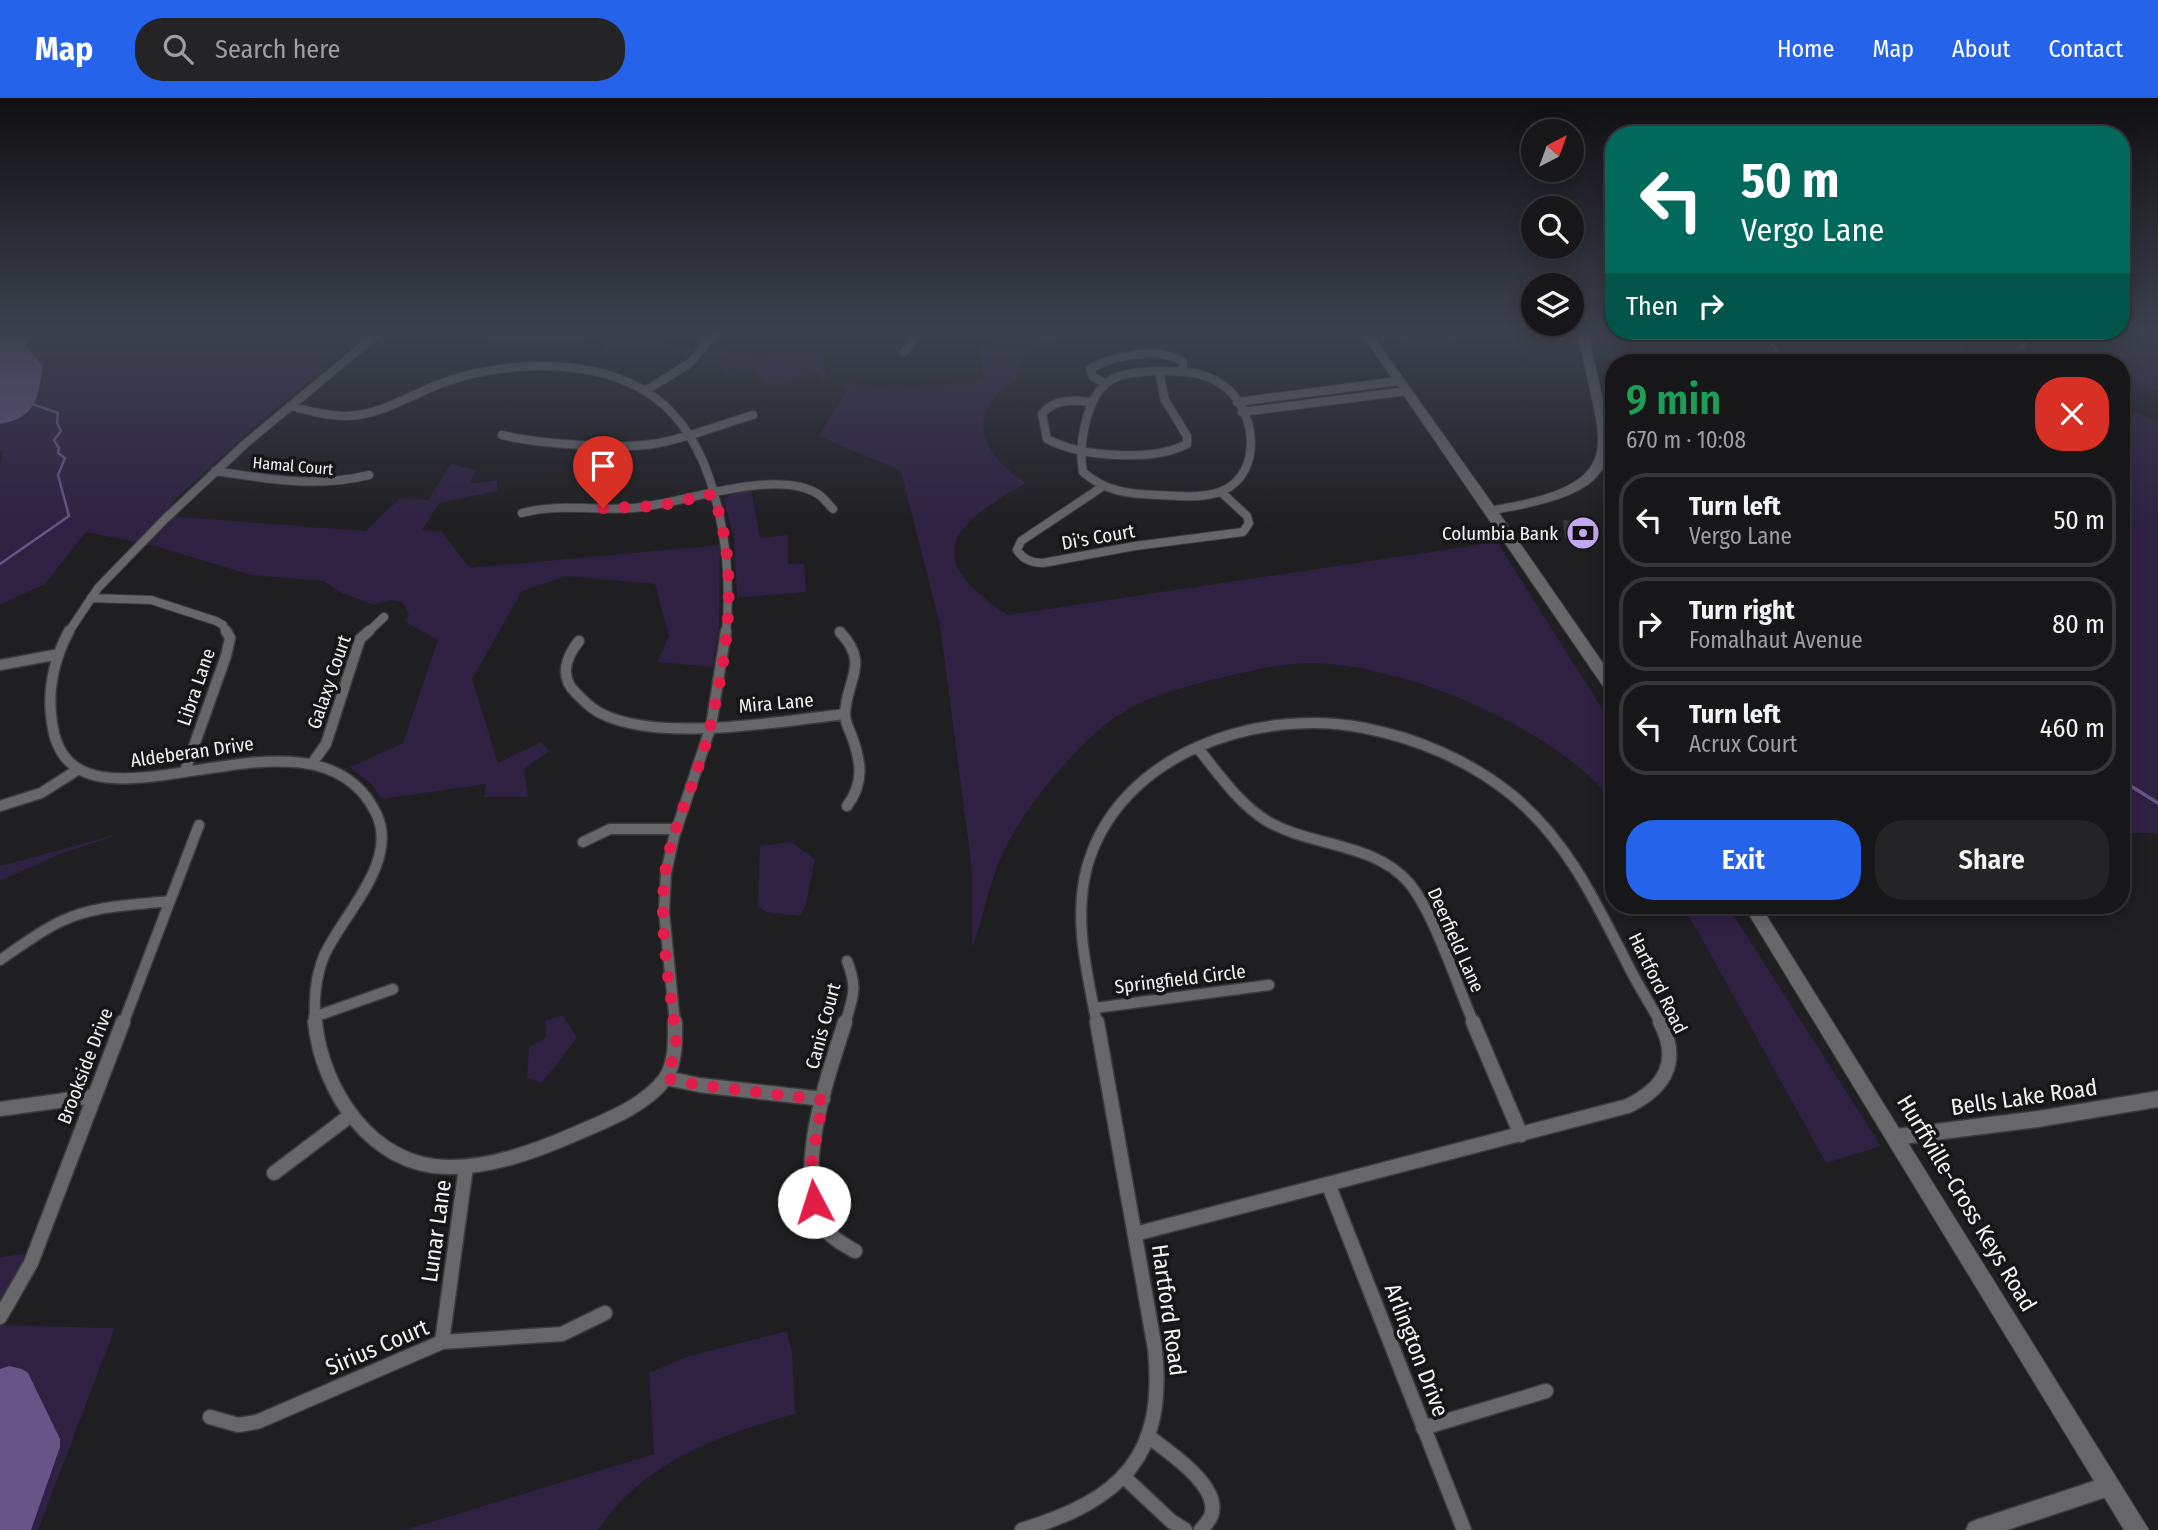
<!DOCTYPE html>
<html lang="en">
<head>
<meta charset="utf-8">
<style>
	body { margin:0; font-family:"Fira Sans Condensed",sans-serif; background:#242326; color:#f1f3f6; height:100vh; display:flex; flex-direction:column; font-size:26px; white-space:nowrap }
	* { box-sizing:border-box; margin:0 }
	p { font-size:23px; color:#9e9fa2 }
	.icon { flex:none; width:38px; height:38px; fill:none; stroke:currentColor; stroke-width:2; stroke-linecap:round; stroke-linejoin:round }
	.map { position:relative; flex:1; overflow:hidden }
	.panel { position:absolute; left:1605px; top:256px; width:525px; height:560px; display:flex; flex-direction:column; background:#171619; border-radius:28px; box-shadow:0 4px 18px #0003,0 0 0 2px #363538 }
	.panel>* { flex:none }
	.banner { position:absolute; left:1605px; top:28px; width:525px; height:214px; border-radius:28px; box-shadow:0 4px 18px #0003,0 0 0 2px #363538; background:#00695c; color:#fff; overflow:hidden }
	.needle { width:46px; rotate:41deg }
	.buttons { position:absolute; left:1521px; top:21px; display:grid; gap:14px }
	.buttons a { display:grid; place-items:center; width:63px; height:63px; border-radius:50%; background:#171619; box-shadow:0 4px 18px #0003,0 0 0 2px #363538; font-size:35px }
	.pin { position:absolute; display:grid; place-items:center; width:60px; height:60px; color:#fff; margin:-72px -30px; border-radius:50% 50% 50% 0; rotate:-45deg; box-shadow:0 0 7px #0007 }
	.pin .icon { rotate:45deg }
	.me { position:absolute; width:77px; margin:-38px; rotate:355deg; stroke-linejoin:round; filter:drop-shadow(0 0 5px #0008) }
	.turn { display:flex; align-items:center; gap:24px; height:147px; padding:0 21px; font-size:32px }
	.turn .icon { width:91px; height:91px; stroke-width:2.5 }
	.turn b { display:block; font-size:49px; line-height:60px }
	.then { display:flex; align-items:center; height:66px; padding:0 21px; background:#0003; gap:14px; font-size:26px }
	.round { display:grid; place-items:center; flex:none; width:74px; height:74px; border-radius:28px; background:#242326 }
	.head { display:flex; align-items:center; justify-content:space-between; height:119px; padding:0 21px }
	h1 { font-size:42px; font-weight:600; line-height:52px; color:#1e9e55 }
	.action { display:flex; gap:14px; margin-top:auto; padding:14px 21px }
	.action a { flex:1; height:80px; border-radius:28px; background:#2563eb; color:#fff; font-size:28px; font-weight:600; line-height:80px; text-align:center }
	.action a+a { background:#242326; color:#f1f3f6 }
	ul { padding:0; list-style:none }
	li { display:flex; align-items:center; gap:21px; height:94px; margin:0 14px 10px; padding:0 7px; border:4px solid #363538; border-radius:28px }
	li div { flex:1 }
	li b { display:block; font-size:26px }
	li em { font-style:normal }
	header { display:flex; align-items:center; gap:42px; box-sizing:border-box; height:98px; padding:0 35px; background:#2563eb; color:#fff }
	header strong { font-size:33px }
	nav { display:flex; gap:38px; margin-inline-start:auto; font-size:24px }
	.search { width:490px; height:63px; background:#242326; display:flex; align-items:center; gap:18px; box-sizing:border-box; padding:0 24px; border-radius:28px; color:#9e9fa2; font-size:26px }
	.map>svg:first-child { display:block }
</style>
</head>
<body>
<header>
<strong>Map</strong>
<div class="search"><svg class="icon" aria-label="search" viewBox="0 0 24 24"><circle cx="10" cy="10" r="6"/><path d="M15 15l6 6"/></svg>Search here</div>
<nav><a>Home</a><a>Map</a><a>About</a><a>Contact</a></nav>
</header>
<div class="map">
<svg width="2158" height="1432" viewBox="0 0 2158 1432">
	<rect width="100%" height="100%" fill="#1f1e21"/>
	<path fill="#2e2142" d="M 0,232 L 373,232 L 268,316 L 172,404 L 179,419 L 366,433 L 400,400 L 428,402 L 451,366 L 476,372 L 470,386 L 497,382 L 497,393 L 439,405 L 422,432 L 441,433 L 470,470 L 720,447 L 719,527 L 713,569 L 657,564 L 669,538 L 655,486 L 567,478 L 522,493 L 472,581 L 498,665 L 541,644 L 549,653 L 524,671 L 528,699 L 484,699 L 486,686 L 382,701 L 371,686 L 350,669 L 403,645 L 438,542 L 404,523 L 409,516 L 402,504 L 389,502 L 374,507 L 342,495 L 323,483 L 251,477 L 155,448 L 86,434 L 45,486 L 0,507 L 0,369 L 3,353 L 0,352 Z
		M 493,232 L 612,232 L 694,251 L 689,258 L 659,247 L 608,253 L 602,257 L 608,238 L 517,241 L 517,239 L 490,243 Z
		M 2158,232 L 2158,293 L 2121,281 L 2121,264 L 2087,264 L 2088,235 L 2081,233 Z
		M 1067,233 C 1042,243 1026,251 1015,276 L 1018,281 C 963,313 979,355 1026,385 C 950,428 920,459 1008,517 L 1497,444 L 1613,628 L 1613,702 C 1602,692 1591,679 1579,669 C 1509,614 1405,570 1316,565 C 1283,564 1248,574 1216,581 C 1181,589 1138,601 1109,624 C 1072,652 1022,713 1003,755 C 989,785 983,820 972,851 L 972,772 L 940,527 L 901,373 L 819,338 L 846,294 L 838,284 L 896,292 L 984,282 L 979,246 Z
		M 1691,233 L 1941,233 L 1965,241 L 1963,257 L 1984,264 L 1711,264 L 1711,258 Z
		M 710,250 L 755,258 L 822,254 L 828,279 L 823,281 L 814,272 L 770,288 L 752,270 L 734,277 L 700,261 Z
		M 2121,310 L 2158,323 L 2158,738 L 2156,735 L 2121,735 Z
		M 751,391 L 760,440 L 788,437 L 788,466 L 804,466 L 806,494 L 737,500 L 734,440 L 724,402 L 731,395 Z
		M 122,735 L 58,757 L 0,783 L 0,768 Z
		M 791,744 L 815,761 L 806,806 L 800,818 L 766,814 L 758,808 L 760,748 Z
		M 1683,807 L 1727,807 L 1881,1048 L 1826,1065 Z
		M 563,917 L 577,940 L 542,985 L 527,980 L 529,949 L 546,940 L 545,923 Z
		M 33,1155 L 0,1223 L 0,1159 Z
		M 0,1227 L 115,1230 L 38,1432 L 0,1432 Z
		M 787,1233 L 792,1255 L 795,1316 C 720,1337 643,1364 598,1432 L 405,1432 L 654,1356 L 649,1275 L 686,1259 Z"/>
	<path fill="#685587" d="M 0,232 L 34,232 L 26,248 L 43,268 C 38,300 36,320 0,326 Z
		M 9,1268 L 22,1271 L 28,1275 L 60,1341 L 60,1349 L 31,1432 L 0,1432 L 0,1271 Z"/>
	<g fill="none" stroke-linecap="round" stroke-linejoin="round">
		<path stroke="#685587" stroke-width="2.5" d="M 1766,233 L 1770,244 L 1786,264
			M 0,466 L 69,418 L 58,377 L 65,360 L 58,355 L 59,350 L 54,342 L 61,333 L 57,325 L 58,315 L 32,306"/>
		<path stroke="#685587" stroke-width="3.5" d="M 2121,682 L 2158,705"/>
	</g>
	<path fill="#39383b" d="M 1447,232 L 1456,243 L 1442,245 L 1444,248 L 1411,250 L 1404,239 L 1413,238 L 1409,233 Z
		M 1563,422 L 1586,425 L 1589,443 L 1565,440 Z"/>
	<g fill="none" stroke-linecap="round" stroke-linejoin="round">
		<defs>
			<path id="minor-far2" d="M 2017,233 L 2023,247
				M 904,254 L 912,245 L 913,232
				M 1159,273 C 1180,273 1203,273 1221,286 C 1256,308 1265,375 1222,393 C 1202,401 1179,398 1158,397 C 1129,396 1106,394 1083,374 C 1078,348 1086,297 1111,282 C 1124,274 1143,274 1159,273 Z
				M 1105,285 L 1093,279 L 1090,271 C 1111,258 1162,248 1183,264 L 1183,274
				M 645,293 L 690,265 L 718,232
				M 1092,304 C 1073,302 1055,300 1042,316 L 1047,341 C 1081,359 1153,364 1187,346 L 1187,338 L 1165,302 L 1159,273
				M 1237,304 L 1399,283
				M 290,308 C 309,313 328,318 347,318 C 378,317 404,301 432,289 C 451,281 472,275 493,272 C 549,263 619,267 664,307 C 720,357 733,464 726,535
				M 1242,314 L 1407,293
				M 502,337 C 538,346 623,352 659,345 C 691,339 722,326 753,317
				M 215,373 C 268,381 317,390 369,377
				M 1102,389 L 1021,443 L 1017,452 C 1023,462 1032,465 1043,465 L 1135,448 L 1243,434 L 1249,425 L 1247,418 L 1221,394
				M 522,415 C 560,405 596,413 634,410 C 682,406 775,369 818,396 C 823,399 828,406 833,411
				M 91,500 L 151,502 L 216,523 L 223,527 L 227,535
				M 68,535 L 98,490 L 165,421 L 245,346 L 382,232
				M 367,535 L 384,519"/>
			<path id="minor-far1" d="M 69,533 C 54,561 47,593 52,625 C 70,763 311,583 376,715 C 400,764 342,817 324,858 C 315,880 314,902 315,926
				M 840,534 C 870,566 847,580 845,615 C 845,622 848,630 851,636 C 861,663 865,684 847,708
				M 579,543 C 566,559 559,579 576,595 C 581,600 586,605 592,610 C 645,648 782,623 845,616
				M 0,567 L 59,556
				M 1197,649 C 1218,675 1238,705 1267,723 C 1311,749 1374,744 1409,785 C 1434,815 1457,887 1474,926
				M 313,664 L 326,646 L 360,541 L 369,533
				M 185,673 L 226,558 L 230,540 L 226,533
				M 0,708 L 41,695 L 79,671
				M 583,744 L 610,731 L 676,731
				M 0,862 C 21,848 41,832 64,822 C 97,807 135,807 170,803
				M 1095,910 L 1269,887
				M 314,919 L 393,891
				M 123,926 L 199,727
				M 675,926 L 664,813 L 666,775 L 674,739 L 711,628 L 726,533
				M 845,926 C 853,899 858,890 847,863
				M 1097,926 C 1087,875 1073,821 1087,769 C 1119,655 1258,609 1364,630 C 1417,640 1470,663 1512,697 C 1569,744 1597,807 1630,871 C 1639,889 1651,907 1661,926"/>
			<path id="minor" d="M 315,924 C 322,992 371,1068 447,1069 C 490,1070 536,1053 575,1036 C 605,1023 645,1008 665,981 C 676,965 675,942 675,924
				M 845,924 C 828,979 789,1083 828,1134 C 834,1142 847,1148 855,1153
				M 1473,924 L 1521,1037
				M 666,980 L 699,987 L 823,1001
				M 0,1011 L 94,998
				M 274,1075 L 351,1017
				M 1329,1088 L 1464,1432
				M 1135,1136 L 1628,1008 C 1665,990 1681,963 1660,924
				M 0,1219 L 31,1165 L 123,924
				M 442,1244 L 466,1069
				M 210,1319 L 238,1327 L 257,1324 L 442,1244 L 562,1236 L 605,1215
				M 1423,1330 L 1546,1293
				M 1148,1338 C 1168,1354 1222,1388 1211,1418 C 1209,1423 1204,1428 1201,1432
				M 1123,1378 L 1171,1423 L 1185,1432
				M 1022,1432 C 1121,1402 1166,1359 1155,1251 L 1097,924"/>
			<path id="tertiary" d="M 2158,993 L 2158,1009 L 2038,1029 L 1896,1047 L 1890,1045 L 1887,1039 L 1890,1033 L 1896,1031 L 2038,1013 Z
				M 2109,1378 L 2116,1381 L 2119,1388 L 2116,1395 L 2109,1398 L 2007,1432 L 1966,1432 L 1969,1425 L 1976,1422 Z"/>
			<path id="secondary" d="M 1359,232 L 1369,232 L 1494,408 C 1640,384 1595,343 1578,232 L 1588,232 C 1608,348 1650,389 1499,415 L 1614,581 L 1614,598 L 1609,597 Z
				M 1743,807 L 1760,807 L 2149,1432 L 2124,1432 Z"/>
		</defs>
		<use href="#minor-far2" stroke="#3c3b3d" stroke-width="10"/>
		<use href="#minor-far1" stroke="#3c3b3d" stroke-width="13"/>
		<use href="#minor" stroke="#3c3b3d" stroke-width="17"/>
		<use href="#tertiary" stroke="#3c3b3d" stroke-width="3"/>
		<use href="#secondary" stroke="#3c3b3d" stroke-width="2"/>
		<use href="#minor-far2" stroke="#676669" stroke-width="8"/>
		<use href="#minor-far1" stroke="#676669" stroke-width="10"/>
		<use href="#minor" stroke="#676669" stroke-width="14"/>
		<use href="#tertiary" fill="#676669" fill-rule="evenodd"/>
		<use href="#secondary" fill="#676669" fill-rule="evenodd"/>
	</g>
	<linearGradient id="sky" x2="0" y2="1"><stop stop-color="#111012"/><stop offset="0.54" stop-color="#3c414e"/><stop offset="1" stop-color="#3c414e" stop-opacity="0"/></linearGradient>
	<rect width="2158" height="432" fill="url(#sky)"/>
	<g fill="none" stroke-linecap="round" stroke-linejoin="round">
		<path stroke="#e11d48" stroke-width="12" stroke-dasharray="0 21.6" d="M 603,410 L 658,408 L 713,396 C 741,473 727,563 707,641 C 696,682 676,721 667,763 C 656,821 670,884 676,942 L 675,955 L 666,980 L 699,987 L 823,1002 L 811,1067 L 814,1104"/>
	</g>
	<defs>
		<symbol id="bank-disc" viewBox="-11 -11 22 22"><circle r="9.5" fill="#c3a7f2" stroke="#161517"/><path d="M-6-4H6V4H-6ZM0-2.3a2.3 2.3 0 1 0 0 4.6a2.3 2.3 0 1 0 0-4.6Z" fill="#111"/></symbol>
	</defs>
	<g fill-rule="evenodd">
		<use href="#bank-disc" x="1564" y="416" width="38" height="38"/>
	</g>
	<g text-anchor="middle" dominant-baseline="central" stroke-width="7" stroke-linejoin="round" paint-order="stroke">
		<g font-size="16" fill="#f3f2f4" stroke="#161517">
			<text transform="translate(293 368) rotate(5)">Hamal Court</text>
		</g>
		<g font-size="19" fill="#f3f2f4" stroke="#161517" text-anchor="end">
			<text x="1558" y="435">Columbia Bank</text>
		</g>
		<g font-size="19" fill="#f3f2f4" stroke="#161517">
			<text transform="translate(1098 439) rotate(-10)">Di's Court</text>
			<text transform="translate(329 584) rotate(-71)">Galaxy Court</text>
			<text transform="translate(196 589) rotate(-71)">Libra Lane</text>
			<text transform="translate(776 605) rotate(-5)">Mira Lane</text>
			<text transform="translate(192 654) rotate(-8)">Aldeberan Drive</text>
			<text transform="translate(1456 842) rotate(66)">Deerfield Lane</text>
			<text transform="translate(1180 881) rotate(-7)">Springfield Circle</text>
			<text transform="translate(1658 885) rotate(64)">Hartford Road</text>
			<text transform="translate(823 928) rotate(-75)">Canis Court</text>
			<text transform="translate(85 968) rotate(-69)">Brookside Drive</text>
		</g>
		<g font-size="23" fill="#f3f2f4" stroke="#161517">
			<text transform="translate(2024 999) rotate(-8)">Bells Lake Road</text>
			<text transform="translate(1967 1105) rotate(59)">Hurffville-Cross Keys Road</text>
			<text transform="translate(436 1133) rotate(-82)">Lunar Lane</text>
			<text transform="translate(1169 1212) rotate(82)">Hartford Road</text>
			<text transform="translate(377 1249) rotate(-23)">Sirius Court</text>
			<text transform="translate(1417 1252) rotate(69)">Arlington Drive</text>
		</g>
	</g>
</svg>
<div class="buttons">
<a><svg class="needle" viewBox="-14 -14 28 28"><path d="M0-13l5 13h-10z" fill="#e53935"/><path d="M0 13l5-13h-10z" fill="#9e9fa2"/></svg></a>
<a><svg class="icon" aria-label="search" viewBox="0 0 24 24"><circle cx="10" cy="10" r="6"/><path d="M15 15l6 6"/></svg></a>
<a><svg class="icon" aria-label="layers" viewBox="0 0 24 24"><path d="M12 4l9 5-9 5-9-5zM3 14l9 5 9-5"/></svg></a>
</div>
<div class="pin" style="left:603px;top:410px;background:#d93025"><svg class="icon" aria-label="arrive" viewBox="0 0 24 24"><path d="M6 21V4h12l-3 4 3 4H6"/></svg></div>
<svg class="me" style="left:814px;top:1104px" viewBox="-20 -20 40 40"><circle r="19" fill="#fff"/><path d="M0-13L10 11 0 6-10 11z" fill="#e11d48"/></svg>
<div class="banner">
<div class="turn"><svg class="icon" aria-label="left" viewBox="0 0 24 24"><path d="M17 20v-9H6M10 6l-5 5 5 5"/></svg><div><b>50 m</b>Vergo Lane</div></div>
<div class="then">Then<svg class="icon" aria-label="right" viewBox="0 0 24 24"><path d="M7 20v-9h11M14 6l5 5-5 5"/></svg></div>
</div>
<section class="panel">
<div class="head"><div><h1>9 min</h1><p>670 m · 10:08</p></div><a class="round" style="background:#d93025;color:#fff"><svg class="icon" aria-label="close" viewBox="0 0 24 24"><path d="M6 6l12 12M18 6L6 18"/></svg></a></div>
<ul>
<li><svg class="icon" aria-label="left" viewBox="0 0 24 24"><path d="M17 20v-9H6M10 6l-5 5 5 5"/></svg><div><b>Turn left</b><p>Vergo Lane</p></div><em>50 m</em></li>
<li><svg class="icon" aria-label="right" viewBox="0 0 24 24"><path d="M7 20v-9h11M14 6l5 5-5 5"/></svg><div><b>Turn right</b><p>Fomalhaut Avenue</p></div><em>80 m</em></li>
<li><svg class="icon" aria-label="left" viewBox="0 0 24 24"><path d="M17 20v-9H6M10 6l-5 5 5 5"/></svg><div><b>Turn left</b><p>Acrux Court</p></div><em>460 m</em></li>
</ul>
<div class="action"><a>Exit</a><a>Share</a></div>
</section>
</div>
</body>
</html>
